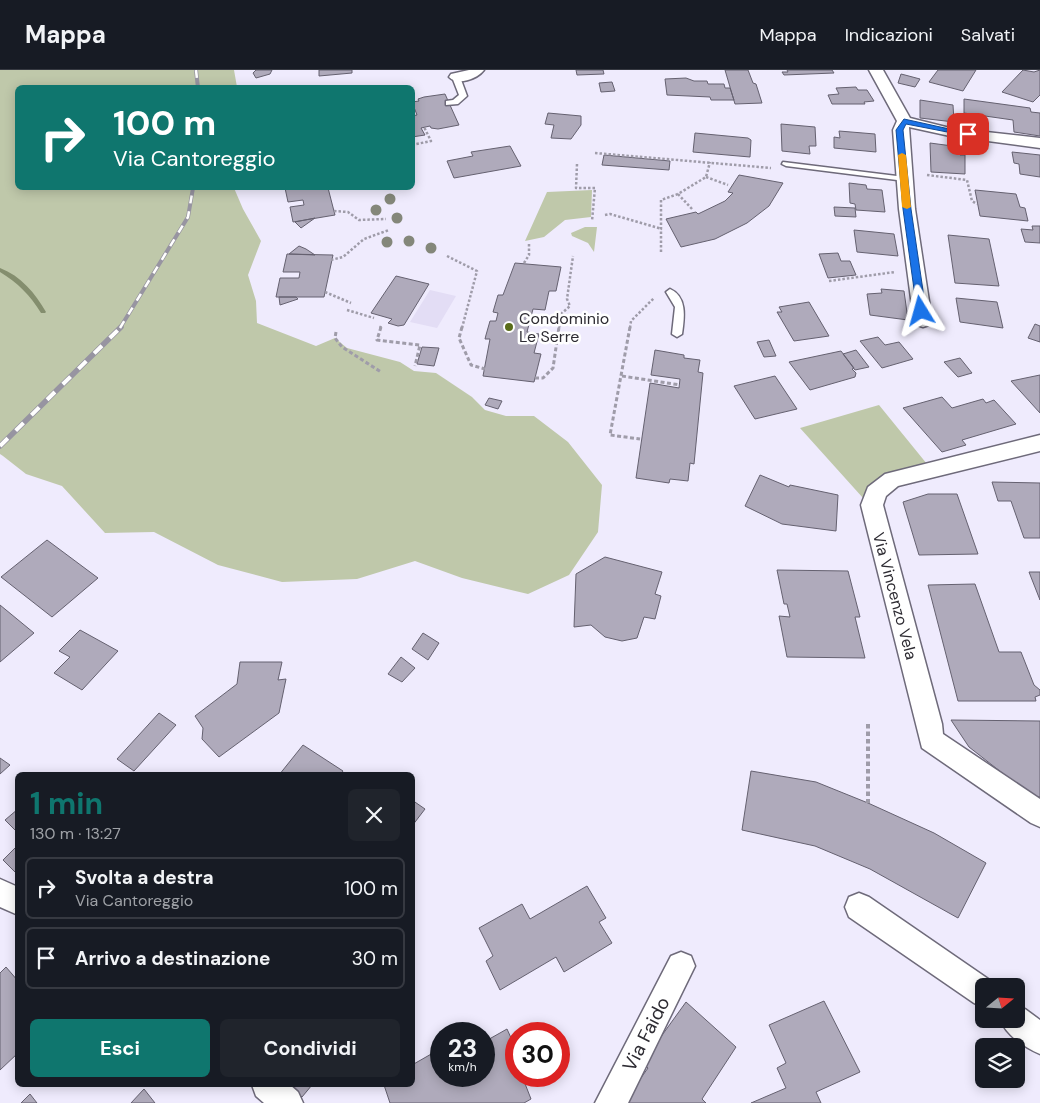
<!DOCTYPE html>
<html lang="it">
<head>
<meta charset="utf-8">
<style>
	body { margin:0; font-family:"DM Sans",sans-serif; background:#20242c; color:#f1f3f6; height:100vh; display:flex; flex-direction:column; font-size:19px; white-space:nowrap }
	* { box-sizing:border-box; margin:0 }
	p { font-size:16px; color:#9ea1a6 }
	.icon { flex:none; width:28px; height:28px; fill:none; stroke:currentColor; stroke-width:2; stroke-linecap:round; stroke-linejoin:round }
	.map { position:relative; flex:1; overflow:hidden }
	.details { position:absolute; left:15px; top:702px; width:400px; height:315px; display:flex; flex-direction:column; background:#171b24; border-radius:8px; box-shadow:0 2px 12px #0003 }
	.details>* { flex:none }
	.hud { position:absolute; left:15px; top:15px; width:400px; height:105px; border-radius:8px; box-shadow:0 2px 12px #0003; background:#0f766e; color:#fff; overflow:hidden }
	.needle { width:32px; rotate:72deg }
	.controls { position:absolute; left:975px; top:908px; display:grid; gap:10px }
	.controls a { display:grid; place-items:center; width:50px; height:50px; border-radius:8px; background:#171b24; box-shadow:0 2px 12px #0003; font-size:25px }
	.speed { position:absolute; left:430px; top:952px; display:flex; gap:10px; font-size:25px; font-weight:700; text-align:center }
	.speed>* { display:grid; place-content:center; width:65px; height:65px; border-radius:50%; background:#171b24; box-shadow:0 2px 12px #0003; line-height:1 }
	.speed small { font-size:12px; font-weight:400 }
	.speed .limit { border:8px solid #d22; background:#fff; color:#111 }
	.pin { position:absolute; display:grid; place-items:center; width:42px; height:42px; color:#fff; margin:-21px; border-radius:10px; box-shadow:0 2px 8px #0006 }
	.me { position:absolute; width:55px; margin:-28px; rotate:352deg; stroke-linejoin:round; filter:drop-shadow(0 0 4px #0008) }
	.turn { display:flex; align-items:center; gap:18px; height:105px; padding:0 15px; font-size:22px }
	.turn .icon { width:65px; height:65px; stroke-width:2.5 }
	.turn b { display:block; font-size:35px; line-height:42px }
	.round { display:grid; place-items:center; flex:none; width:52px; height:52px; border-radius:8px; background:#20242c }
	.headline { display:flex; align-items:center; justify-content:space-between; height:85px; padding:0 15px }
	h1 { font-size:30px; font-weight:700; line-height:38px; color:#0f766e }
	.primary-button { display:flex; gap:10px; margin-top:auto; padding:10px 15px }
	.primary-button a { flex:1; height:58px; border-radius:8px; background:#0f766e; color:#fff; font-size:20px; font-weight:700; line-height:58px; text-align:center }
	.primary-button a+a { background:#20242c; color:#f1f3f6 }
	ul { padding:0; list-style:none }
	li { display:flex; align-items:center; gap:15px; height:62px; margin:0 10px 8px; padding:0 5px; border:2px solid #363941; border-radius:8px }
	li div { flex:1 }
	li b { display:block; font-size:19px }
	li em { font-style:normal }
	header { display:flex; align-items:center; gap:30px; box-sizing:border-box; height:70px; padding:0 25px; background:#171b24; border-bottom:1px solid #363941 }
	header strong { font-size:24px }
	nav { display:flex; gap:28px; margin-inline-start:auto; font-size:18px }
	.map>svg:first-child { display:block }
</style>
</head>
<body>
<header>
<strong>Mappa</strong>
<nav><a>Mappa</a><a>Indicazioni</a><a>Salvati</a></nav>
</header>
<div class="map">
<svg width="1040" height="1033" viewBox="0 0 1040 1033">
	<rect width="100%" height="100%" fill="#efebfd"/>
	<path fill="#e3ddf5" d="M 430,220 L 456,226 L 437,258 L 410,252 Z"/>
	<path fill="#bfc8aa" d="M 0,0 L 234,0 L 237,17 L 18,18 L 18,118 L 234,118 L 243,139 L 261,171 L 248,205 L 256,231 L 257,253 L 316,276 L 335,268 L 347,278 L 400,292 L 414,301 L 436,303 L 472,327 L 485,340 L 506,346 L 534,346 L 568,372 L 602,415 L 598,462 L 569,505 L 528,524 L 462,508 L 415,491 L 357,509 L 282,512 L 218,495 L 154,462 L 105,463 L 62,416 L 26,404 L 3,386 L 0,384 Z
		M 592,120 L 591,147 L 565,150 L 544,167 L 525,171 L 547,122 Z
		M 585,157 L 597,157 L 594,182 L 588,173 L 572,166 L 571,163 Z
		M 879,335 L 927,394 C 905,401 873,405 863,428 L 800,358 Z"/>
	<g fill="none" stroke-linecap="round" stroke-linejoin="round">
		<path fill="#848e6e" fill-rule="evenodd" d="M 0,198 C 21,206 35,223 46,242 L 45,243 L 41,243 C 30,225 18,213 0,202 Z"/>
	</g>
	<path fill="#afaabb" stroke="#656170" d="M 256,0 L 272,0 L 270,4 L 256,8 L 253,3 Z
		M 319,0 L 352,0 L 352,3 L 319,6 Z
		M 576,0 L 603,0 L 604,4 L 577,5 Z
		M 725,0 L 748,0 L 753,13 L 756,14 L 762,33 L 735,34 Z
		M 787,0 L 832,0 L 834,3 L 784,5 L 782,2 L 788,2 Z
		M 976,0 L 963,21 L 929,12 L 938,0 Z
		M 1023,0 L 1034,2 L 1040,0 L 1040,25 L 1033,32 L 1002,22 Z
		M 901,4 L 905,5 L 920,9 L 915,17 L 898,13 Z
		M 686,8 L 694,11 L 707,11 L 708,14 L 724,14 L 725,18 L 730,18 L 734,30 L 711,30 L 710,27 L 667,25 L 665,9 Z
		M 612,12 L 615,21 L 601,22 L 599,13 Z
		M 856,17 L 858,20 L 867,20 L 874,31 L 864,32 L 865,34 L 832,34 L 828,25 L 839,24 L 836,18 Z
		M 445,24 L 459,55 L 438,59 L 431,58 L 430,56 L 421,58 L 425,65 L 412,67 L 412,46 L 417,45 L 412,32 L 419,31 L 418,29 L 424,27 Z
		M 964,29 L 1030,38 L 1031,42 L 1040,43 L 1040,66 L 1014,62 L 1013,50 L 964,43 Z
		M 920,30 L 953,35 L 954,52 L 920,48 Z
		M 548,43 L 581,46 L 581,55 L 571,69 L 551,68 L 554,55 L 545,54 Z
		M 781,54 L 815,57 L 816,76 L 809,76 L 810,84 L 782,81 Z
		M 839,61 L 875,64 L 876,82 L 834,78 L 834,67 L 840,68 Z
		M 695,63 L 748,68 L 751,70 L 750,87 L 693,82 Z
		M 930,73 L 960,77 L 960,85 L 965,85 L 965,104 L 931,102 Z
		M 510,76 L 521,96 L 454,108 L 447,91 L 473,86 L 471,82 Z
		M 1012,82 L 1040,85 L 1040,107 L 1020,104 L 1019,94 L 1014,93 Z
		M 604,85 L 670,91 L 669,100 L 602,95 Z
		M 739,105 L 783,113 L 769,136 L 747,153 L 715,169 L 681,177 L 666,149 L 696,142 L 698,144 L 725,131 L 733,123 L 728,122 Z
		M 849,113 L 866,115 L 867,119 L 882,120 L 885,142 L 856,140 L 855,134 L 850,133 Z
		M 285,118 L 328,118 L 335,145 L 293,152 L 290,137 L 304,135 L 303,130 L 288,132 Z
		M 975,120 L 1016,124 L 1020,137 L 1025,138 L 1028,151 L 980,146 Z
		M 834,137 L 855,138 L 856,147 L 835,146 Z
		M 315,148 L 301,158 L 295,152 Z
		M 1032,156 L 1040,156 L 1040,173 L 1025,172 L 1021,159 L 1033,160 Z
		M 854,160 L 894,164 L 898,186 L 857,182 Z
		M 948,165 L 989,169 L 999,216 L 955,213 Z
		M 299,176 L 306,179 L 315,185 L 289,184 Z
		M 838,183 L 841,191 L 850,191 L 856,205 L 828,208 L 819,184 Z
		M 287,184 L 333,185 L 324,227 L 276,227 L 280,208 L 299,208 L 300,202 L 283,202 Z
		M 515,193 L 561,197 L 556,221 L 549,221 L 545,240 L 533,239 L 527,262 L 539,264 L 534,283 L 541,284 L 534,312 L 483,306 L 490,269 L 485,269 L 486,265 L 490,251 L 496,251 L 498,243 L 493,242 L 498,225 L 503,225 Z
		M 396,206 L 429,214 L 404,255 L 398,256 L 388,253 L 392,249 L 371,243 Z
		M 881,219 L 904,221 L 908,250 L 870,245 L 867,224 L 882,223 Z
		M 279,227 L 296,227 L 298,229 L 280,235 Z
		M 956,228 L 997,232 L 1003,258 L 960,252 Z
		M 809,232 L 829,266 L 794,271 L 777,242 L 782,242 L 779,237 Z
		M 1035,254 L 1040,256 L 1040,272 L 1028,268 Z
		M 878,267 L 885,275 L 899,272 L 913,289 L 882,298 L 860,271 Z
		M 769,270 L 776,286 L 764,287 L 757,272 Z
		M 422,277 L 439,278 L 434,296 L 417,294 Z
		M 655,280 L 684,285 L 684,288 L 700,290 L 698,302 L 703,303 L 694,394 L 690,393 L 688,411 L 670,409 L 669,413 L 636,408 L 650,313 L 679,318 L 680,309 L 651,305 Z
		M 856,280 L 869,297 L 855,300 L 843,284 Z
		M 841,281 L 854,298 L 852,299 L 856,303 L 855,307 L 810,320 L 789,292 Z
		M 960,288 L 972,303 L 958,307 L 944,292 Z
		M 1040,305 L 1040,343 L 1011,311 Z
		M 775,306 L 797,339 L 755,349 L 734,316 Z
		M 942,327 L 952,338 L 983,329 L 986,333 L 994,330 L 1016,354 L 962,370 L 966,375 L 942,382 L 903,338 Z
		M 489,328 L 502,331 L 498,339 L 485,335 Z
		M 760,405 L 789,417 L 790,415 L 838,425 L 836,461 L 782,454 L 745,436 Z
		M 992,412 L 1040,413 L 1040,468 L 1024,468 L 1011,431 L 998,431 Z
		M 928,424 L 957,424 L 978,484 L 919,485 L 903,432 Z
		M 47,470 L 98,508 L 52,547 L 1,507 Z
		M 605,487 L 662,502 L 655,524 L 661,526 L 655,549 L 644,547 L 637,568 L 622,571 L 605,567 L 591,555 L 574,557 L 576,504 Z
		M 777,500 L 848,501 L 860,547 L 855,547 L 865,588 L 787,587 L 779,546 L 790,547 L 787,534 L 784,534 Z
		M 1029,502 L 1040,502 L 1040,530 Z
		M 975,514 L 999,582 L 1021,582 L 1034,615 L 1040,620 L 1040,625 L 1035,627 L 1036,631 L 958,631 L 928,515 Z
		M 0,535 L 34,563 L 0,592 Z
		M 80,560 L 118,581 L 82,620 L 54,603 L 70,587 L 59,581 Z
		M 423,563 L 439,573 L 428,590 L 412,579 Z
		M 401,587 L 415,598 L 402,612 L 388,604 Z
		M 240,592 L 282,592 L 278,610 L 286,609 L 279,643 L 219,687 L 202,669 L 203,658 L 195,646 L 237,614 Z
		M 159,643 L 176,655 L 134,701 L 117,689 Z
		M 951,650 L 1040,651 L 1040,727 L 1033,727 L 969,677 Z
		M 303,675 L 343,701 L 340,705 L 279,705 Z
		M 0,688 L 10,695 L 0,704 Z
		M 751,701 L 816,712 L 868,733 L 934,763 L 986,793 L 958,848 L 870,799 L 815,776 L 742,760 Z
		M 412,730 L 425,739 L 412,756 Z
		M 18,739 L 18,763 L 5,750 Z
		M 18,775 L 18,805 L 3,790 Z
		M 587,816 L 606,848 L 599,852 L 612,873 L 564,902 L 556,887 L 500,920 L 486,891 L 493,886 L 479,858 L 522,834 L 530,849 Z
		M 6,897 L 18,911 L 18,983 L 0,1000 L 0,903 Z
		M 824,931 L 860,1002 L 816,1022 L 821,1033 L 751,1033 L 786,1018 L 777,998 L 786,993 L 769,955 Z
		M 686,932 L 736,977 L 702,1029 L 706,1033 L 623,1033 L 648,998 L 642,993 Z
		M 507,959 L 516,979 L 516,1006 L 522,1006 L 531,1029 L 524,1033 L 390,1033 L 384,1015 L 412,1015 L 412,995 L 433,983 L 440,999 L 441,999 L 441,1006 L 484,1006 L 484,972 Z
		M 290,1015 L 312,1015 L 302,1027 Z
		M 144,1019 L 155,1033 L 131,1033 Z
		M 30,1024 L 37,1033 L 21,1033 Z"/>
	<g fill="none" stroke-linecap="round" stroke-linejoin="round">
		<defs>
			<path id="service" d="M 456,5 L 460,7 L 467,26 L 458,34 L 446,35 L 446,31 L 453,30 L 459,25 L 452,7 Z
				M 783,92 L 905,107 L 909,109 L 905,111 L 786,96 L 782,94 Z
				M 670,219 C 688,227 684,249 682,264 L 677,267 L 672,264 L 675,237 L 666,222 Z"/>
			<path id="minor" d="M 469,0 L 484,0 C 477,9 458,16 449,7 L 451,4 Z
				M 869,0 L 883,0 L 910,48 L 950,58 L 1040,68 L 1040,78 L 950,66 L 909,57 L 915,139 L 932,251 L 929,255 L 923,257 L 917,255 L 914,251 L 899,139 L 893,60 L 897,51 Z
				M 1040,365 L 1040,381 L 898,416 L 886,426 L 883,435 L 942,654 L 943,664 L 1040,729 L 1040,757 L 1031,753 L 922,678 L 861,435 L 868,417 L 885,404 Z
				M 0,809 L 18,817 L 18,845 L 0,837 Z
				M 859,823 L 869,827 L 994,913 L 996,916 L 984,916 L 984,938 L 974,933 L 849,847 L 845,837 L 849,827 Z
				M 681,882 L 691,886 L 695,896 L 628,1033 L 595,1033 L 671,886 Z
				M 1016,935 L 1025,939 L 1040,950 L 1040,984 C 1024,977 1006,965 1000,949 L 1016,949 Z
				M 252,1015 L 290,1015 L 298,1022 L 303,1033 L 264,1033 L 256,1026 Z"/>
		</defs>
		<use href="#service" stroke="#6e6a7a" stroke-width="3"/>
		<use href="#minor" stroke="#6e6a7a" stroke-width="3"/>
		<path stroke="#9f9ca9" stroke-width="2.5" stroke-dasharray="2.5 2" stroke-linecap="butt" d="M 412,75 L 431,71 L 424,57
			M 595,83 L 771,98
			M 577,94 L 576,118 L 595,118 L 592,151
			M 927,105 L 967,110 L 972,131 L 977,134
			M 706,107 L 728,115
			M 678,124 L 692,139
			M 334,141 L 348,142 L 359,150 L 386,149
			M 605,145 L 610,144 L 662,159
			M 661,182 L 661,130 L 678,124 L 706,107 L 710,92
			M 447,186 L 477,201 L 462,258
			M 331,190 L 343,187 L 364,169 L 389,160
			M 524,193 L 529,185 L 529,173
			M 829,211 L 895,202
			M 325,222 L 351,233
			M 347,240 L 374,248
			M 530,251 L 561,244 L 570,236 L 567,229 L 573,186
			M 380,258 L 381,256
			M 559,258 L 561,244
			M 630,258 L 631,251 L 654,228"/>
		<path stroke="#9f9ca9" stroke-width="3" stroke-dasharray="4 2.5" stroke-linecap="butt" d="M 381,257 L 377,270 L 420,275 L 415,296
			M 462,257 L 459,268 L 471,295 L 485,299
			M 630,257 L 610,365 L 640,369
			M 336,262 L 335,268 L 342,277 L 381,302
			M 622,306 L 680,315
			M 535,308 L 543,308 L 553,298 L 559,257"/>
		<path stroke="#9f9ca9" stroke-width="4" stroke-dasharray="4.5 3" stroke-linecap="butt" d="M 868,654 L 868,733"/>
		<use href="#service" fill="#fff" fill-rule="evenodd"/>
		<use href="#minor" fill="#fff" fill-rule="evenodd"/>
		<defs>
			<path id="rail-far1" d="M 196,0 L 198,18
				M 120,258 L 188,147 L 193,118"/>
			<path id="rail" d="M 0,376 L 121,257"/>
		</defs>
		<use href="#rail-far1" stroke="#9794a1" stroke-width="4"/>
		<use href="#rail" stroke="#9794a1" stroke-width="5.5"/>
		<use href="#rail-far1" stroke="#fff" stroke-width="2.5" stroke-dasharray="8" stroke-linecap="butt"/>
		<use href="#rail" stroke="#fff" stroke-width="4" stroke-dasharray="11" stroke-linecap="butt"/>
	</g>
	<g fill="#84877a">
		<circle cx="390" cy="129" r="5.5"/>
		<circle cx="376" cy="140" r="5.5"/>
		<circle cx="397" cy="148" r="5.5"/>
		<circle cx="409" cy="171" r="5.5"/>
		<circle cx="387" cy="172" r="5.5"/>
		<circle cx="431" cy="178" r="5.5"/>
	</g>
	<path fill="#1a73e8" stroke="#114b97" d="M 904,49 L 972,64 L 968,66 L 906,54 L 903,60 L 911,139 L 926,241 L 921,244 L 917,241 L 903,139 L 896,60 Z"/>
	<path fill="#f59e0b" d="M 902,83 L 906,85 L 911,137 L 907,139 L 902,137 L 898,85 Z"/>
	<circle fill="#5a6c1a" stroke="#fff" stroke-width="2" cx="509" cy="257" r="5"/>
	<g text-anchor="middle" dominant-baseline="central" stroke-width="5" stroke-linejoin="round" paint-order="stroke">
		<g font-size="16" fill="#2d2b32" stroke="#fff" text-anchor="start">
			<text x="519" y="248">Condominio<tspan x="519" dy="18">Le Serre</tspan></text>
		</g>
		<g font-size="16" fill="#2d2b32" stroke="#fff">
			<text transform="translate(895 526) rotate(75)">Via Vincenzo Vela</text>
		</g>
		<g font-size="19" fill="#2d2b32" stroke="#fff">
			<text transform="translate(646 964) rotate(-63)">Via Faido</text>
		</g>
	</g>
</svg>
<div class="controls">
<a><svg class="needle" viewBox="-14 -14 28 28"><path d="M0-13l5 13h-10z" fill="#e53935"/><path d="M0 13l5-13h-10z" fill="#9ea1a6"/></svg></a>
<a><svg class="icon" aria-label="layers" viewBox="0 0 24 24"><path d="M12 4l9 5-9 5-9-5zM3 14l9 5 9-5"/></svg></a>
</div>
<div class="speed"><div>23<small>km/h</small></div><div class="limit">30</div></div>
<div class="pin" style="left:968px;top:64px;background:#d93025"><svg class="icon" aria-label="arrive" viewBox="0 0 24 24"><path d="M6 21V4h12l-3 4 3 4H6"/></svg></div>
<svg class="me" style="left:921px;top:241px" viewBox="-20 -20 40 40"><path d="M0-17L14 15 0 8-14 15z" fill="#1a73e8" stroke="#fff" stroke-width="4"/></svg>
<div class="hud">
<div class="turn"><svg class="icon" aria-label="right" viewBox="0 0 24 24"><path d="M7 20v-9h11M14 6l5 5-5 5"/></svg><div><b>100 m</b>Via Cantoreggio</div></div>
</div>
<section class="details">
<div class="headline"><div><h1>1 min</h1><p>130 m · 13:27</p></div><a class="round"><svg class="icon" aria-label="close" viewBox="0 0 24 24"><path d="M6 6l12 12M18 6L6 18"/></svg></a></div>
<ul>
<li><svg class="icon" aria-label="right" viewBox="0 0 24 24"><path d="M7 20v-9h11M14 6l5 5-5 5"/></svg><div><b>Svolta a destra</b><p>Via Cantoreggio</p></div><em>100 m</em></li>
<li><svg class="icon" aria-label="arrive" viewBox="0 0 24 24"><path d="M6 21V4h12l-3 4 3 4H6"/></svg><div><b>Arrivo a destinazione</b></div><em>30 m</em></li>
</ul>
<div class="primary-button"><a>Esci</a><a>Condividi</a></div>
</section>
</div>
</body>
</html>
